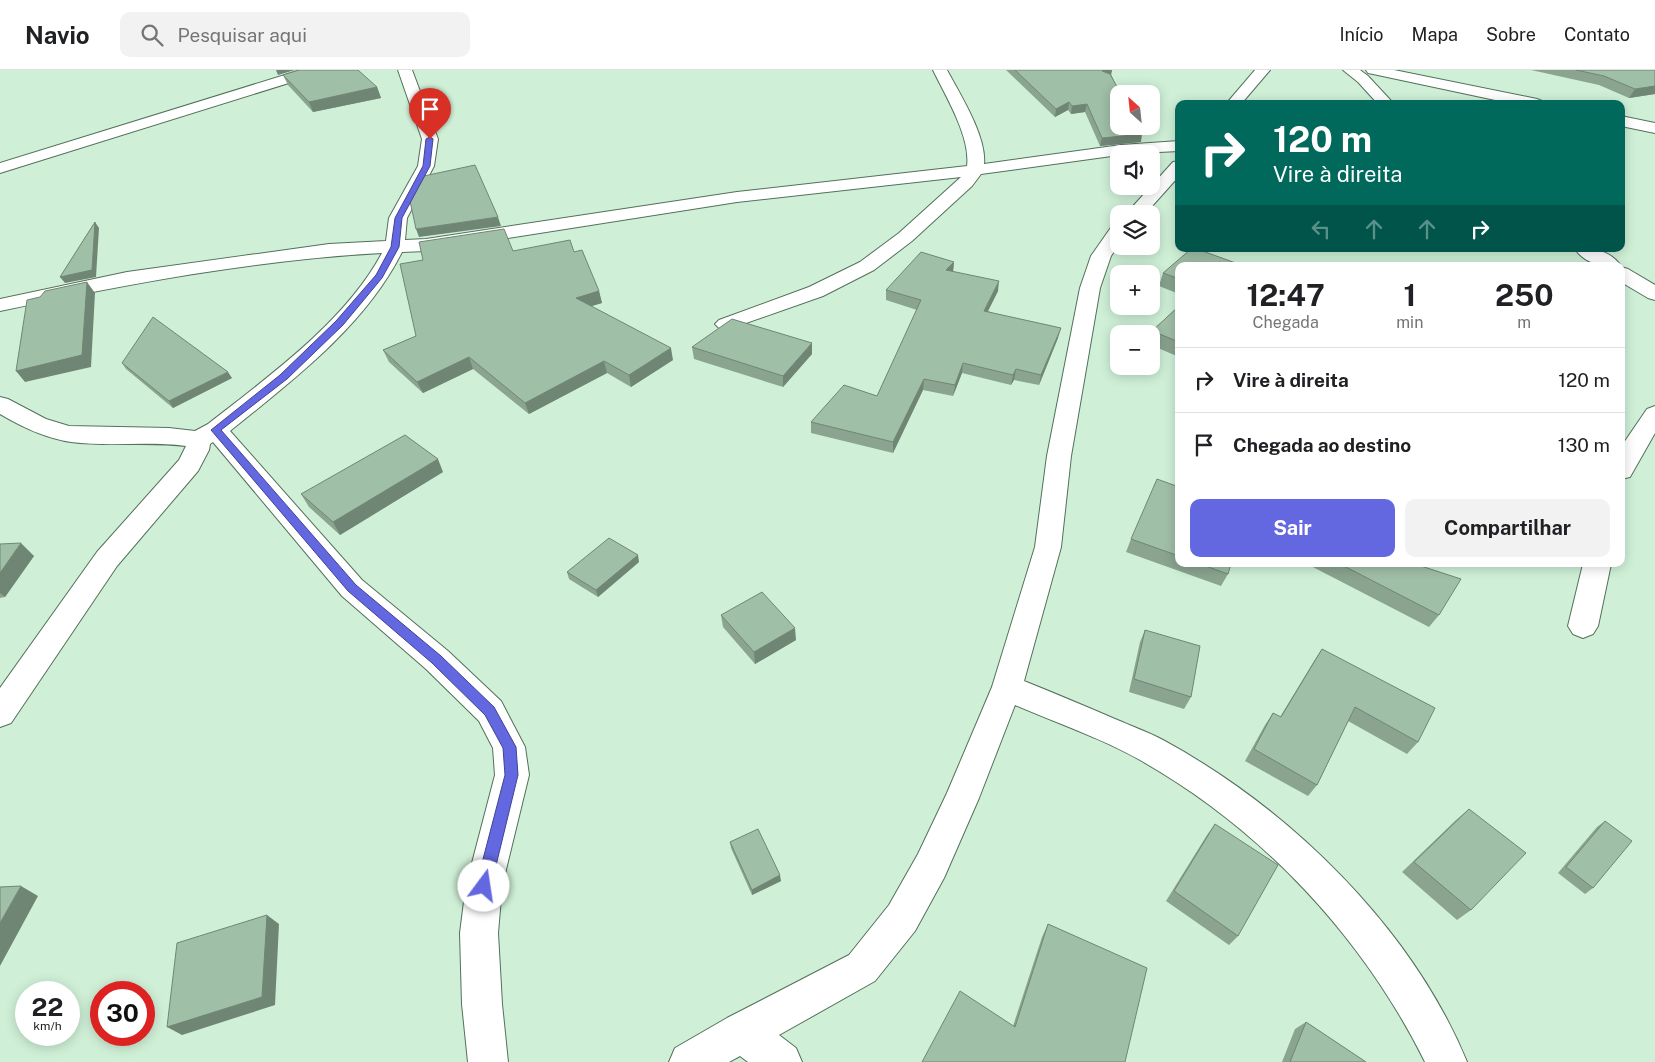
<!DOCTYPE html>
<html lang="pt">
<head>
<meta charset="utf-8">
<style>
	body { margin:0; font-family:"Public Sans",sans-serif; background:#f2f2f2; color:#202124; height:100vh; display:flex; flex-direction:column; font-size:19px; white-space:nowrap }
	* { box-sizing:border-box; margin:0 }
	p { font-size:16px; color:#757577 }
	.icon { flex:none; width:28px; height:28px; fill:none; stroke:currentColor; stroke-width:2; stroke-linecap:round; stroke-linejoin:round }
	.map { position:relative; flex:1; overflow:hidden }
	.details { position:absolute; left:1175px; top:192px; width:450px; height:305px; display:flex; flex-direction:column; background:#fff; border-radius:10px; box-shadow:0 2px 12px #0003 }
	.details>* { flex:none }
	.top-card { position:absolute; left:1175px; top:30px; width:450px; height:152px; border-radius:10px; box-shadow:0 2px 12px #0003; background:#00695c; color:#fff; overflow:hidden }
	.needle { width:32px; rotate:333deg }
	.tools { position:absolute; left:1110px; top:15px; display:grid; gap:10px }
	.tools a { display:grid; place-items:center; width:50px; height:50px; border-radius:10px; background:#fff; box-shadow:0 2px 12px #0003; font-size:25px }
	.speed { position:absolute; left:15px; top:911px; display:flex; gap:10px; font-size:25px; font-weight:700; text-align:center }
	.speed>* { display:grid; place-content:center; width:65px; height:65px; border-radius:50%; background:#fff; box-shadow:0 2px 12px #0003; line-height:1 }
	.speed small { font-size:12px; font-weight:400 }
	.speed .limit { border:8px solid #d22; background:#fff; color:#111 }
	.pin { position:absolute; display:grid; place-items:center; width:42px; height:42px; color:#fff; margin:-51px -21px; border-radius:50% 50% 50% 0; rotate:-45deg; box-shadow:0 0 5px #0007 }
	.pin .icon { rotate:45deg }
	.me { position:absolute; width:55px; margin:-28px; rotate:14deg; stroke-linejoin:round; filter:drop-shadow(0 0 4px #0008) }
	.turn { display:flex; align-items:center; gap:18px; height:105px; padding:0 15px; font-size:22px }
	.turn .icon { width:65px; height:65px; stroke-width:2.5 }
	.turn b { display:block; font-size:35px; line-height:42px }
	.lanes { display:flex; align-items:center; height:48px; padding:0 15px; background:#0003; justify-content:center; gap:25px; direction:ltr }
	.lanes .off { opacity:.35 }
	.eta { display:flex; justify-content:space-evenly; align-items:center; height:85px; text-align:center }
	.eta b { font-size:30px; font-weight:700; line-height:35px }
	.button { display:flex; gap:10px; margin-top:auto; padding:10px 15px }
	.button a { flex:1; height:58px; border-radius:10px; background:#6368e1; color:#fff; font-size:20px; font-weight:700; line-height:58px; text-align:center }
	.button a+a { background:#f2f2f2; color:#202124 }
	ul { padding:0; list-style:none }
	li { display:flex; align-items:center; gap:15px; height:65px; padding:0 15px; border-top:1px solid #e0e0e0 }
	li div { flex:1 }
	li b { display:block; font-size:19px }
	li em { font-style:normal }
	header { display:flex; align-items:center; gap:30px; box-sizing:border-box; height:70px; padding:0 25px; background:#fff; border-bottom:1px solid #e0e0e0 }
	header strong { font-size:24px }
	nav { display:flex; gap:28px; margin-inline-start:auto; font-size:18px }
	.search { width:350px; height:45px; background:#f2f2f2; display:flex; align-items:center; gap:12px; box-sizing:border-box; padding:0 18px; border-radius:10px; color:#757577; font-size:19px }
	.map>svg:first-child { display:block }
</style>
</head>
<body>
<header>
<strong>Navio</strong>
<div class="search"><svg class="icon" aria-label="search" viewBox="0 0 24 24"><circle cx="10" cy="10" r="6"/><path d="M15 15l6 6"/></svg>Pesquisar aqui</div>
<nav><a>Início</a><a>Mapa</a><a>Sobre</a><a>Contato</a></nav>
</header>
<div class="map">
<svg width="1655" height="992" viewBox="0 0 1655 992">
	<rect width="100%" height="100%" fill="#cff0d7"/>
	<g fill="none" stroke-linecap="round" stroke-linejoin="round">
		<defs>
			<path id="minor" d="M 301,0 L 323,0 L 321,3 L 0,103 L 0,93 Z
				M 398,0 L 412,0 L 438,69 L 434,96 L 407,148 L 405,170 L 426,169 L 737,122 L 967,96 C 971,67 945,25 933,0 L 947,0 C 960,24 987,67 984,94 L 1121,75 L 1179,71 L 1179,81 L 1119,84 L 1119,85 L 981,104 L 972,116 L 912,171 L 874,200 L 823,226 L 726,260 L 719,258 L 715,254 L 719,250 L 809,217 L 860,192 L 899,163 L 961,107 L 737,132 L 426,181 L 402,182 C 365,256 293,310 230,361 L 362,510 L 448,581 L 501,631 L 525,677 L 529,705 L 502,816 L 498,863 L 502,934 L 508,992 L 468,992 L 462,934 L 460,863 L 466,816 L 495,705 L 493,678 L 479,651 L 426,599 L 342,526 L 213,372 L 210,374 L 209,380 L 198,401 L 117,496 L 11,653 L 0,657 L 0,618 L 97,482 L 179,390 L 186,376 C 148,371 109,377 71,372 C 45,368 22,357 0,344 L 0,327 L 8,329 L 46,349 L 69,356 L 169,358 L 195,361 L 208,354 C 268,307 346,251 382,183 C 254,190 126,214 0,241 L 0,229 L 127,202 L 329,174 L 386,171 L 389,148 L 418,96 L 422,69 Z
				M 1255,0 L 1270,0 L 1241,34 L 1226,34 Z
				M 1343,0 L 1360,0 L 1368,6 L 1394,34 L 1378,34 L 1358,12 Z
				M 1366,0 L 1394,0 L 1537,29 L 1542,31 L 1544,34 L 1514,34 L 1373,4 L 1368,3 Z
				M 1621,46 L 1655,53 L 1655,63 L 1621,56 Z
				M 1179,91 L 1179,106 L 1145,144 L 1126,144 L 1173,92 Z
				M 1119,154 L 1119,174 L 1111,186 L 1100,218 L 1071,386 L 1061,477 L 1024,611 C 1054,623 1085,636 1115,649 C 1131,656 1148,662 1163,670 C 1290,739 1412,858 1467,992 L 1425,992 C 1363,867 1262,759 1140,690 C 1101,668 1057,653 1015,635 L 979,728 L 944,808 L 915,861 L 875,911 L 779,965 L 796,978 L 802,992 L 748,992 L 740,986 L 729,992 L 669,992 L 675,978 L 727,948 L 849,885 L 889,835 L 918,784 L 947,723 L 992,617 L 1035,477 L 1047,386 L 1080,218 L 1091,186 L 1112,156 Z
				M 1575,179 C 1593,178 1610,180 1621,196 C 1604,197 1586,195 1575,179 Z
				M 1621,197 L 1628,199 L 1655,215 L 1655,230 L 1648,228 L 1621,212 Z
				M 1655,336 L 1655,363 L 1630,407 L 1621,409 L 1621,377 L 1647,339 Z
				M 1583,494 L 1611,494 L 1598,556 L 1593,564 L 1583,568 L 1573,564 L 1568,556 Z"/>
		</defs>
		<use href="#minor" stroke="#53705a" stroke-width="2"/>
		<use href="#minor" fill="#fff" fill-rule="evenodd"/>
	</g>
	<path fill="#8aa490" d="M 1006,0 L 1112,0 L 1111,4 L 1141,72 L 1100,76 L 1085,42 L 1071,44 L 1068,40 L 1055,47 Z
		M 1531,0 L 1655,0 L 1655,24 L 1629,28 L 1599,15 Z
		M 283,5 L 377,17 L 381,28 L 313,42 L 288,15 Z
		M 574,182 L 599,221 L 602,233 L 591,236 L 673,290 L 631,317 L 607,303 L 529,344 L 473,299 L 423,323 L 389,292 L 383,280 L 416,266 Z
		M 954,192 L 953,202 L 998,221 L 988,241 L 1058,268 L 1039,315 L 1014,310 L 1011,315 L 962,303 L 953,326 L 923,320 L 893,383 L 811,363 L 811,352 L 877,326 L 917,240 L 886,230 L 886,220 Z
		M 1179,196 L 1179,224 L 1159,216 L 1163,203 Z
		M 1179,236 L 1179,287 L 1151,275 L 1151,264 L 1152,261 Z
		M 812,273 L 812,284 L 783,317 L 694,289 L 692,277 Z
		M 122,293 L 232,308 L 173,338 L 126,299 Z
		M 443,402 L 340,465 L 309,437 L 301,424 Z
		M 1179,417 L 1179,494 L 1231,494 L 1228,504 L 1221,516 L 1126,482 L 1131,469 Z
		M 0,474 L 34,486 L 5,527 L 0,528 Z
		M 639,492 L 598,527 L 569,509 L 567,502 Z
		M 1307,494 L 1415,494 L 1439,545 L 1429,557 Z
		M 721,545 L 796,570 L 755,594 L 723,557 Z
		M 1145,560 L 1191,627 L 1184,639 L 1129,622 L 1140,572 Z
		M 1322,579 L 1418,672 L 1407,684 L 1348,651 L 1317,715 L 1308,726 L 1245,691 L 1265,655 L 1273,643 L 1280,647 L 1314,591 Z
		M 1469,739 L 1471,840 L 1457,850 L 1402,802 L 1456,750 Z
		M 1605,751 L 1593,818 L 1585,824 L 1558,803 L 1597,757 Z
		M 1215,754 L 1238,866 L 1229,875 L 1166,831 L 1207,765 Z
		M 730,772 L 781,811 L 752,825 L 731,778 Z
		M 1048,854 L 1125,992 L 922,992 L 1013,956 L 1042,867 Z
		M 1306,952 L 1366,992 L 1282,992 L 1295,959 Z"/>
	<path fill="#708675" d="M 276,0 L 295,0 L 278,5 Z
		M 1104,0 L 1112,0 L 1111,5 L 1102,1 Z
		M 1655,16 L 1655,24 L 1629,28 L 1635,19 Z
		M 377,17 L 381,28 L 313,42 L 309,32 Z
		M 1069,32 L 1068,40 L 1055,47 L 1056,39 Z
		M 1087,34 L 1085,42 L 1071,44 L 1072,36 Z
		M 1142,64 L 1141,72 L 1100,76 L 1102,68 Z
		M 498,147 L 501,156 L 419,167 L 416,159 Z
		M 95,152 L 99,158 L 96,207 L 65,213 L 60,207 Z
		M 954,192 L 953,202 L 946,200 Z
		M 999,211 L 998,221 L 983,251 L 984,241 Z
		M 87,212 L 95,223 L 91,297 L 25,312 L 16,301 Z
		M 599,221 L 602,233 L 579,240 L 576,228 Z
		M 1061,258 L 1058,268 L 1039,315 L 1041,305 Z
		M 812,273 L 812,284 L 783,317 L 783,306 Z
		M 671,278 L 673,290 L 631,317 L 629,305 Z
		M 469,287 L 473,299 L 423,323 L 417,312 Z
		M 604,291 L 607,303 L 529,344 L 525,333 Z
		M 963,293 L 962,303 L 953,326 L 955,315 Z
		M 1016,299 L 1014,310 L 1011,315 L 1013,305 Z
		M 228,302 L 232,308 L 173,338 L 169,331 Z
		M 924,309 L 923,320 L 893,383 L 893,372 Z
		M 438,389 L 443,402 L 340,465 L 333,452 Z
		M 21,473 L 34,486 L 5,527 L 0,523 L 0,503 Z
		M 638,485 L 639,492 L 598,527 L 596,520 Z
		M 795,558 L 796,570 L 755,594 L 754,582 Z
		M 780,805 L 781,811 L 752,825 L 752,820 Z
		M 21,816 L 38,826 L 0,896 L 0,853 Z
		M 267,845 L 279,854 L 275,935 L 182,965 L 167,957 Z"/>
	<path fill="#a0bfa7" stroke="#708675" d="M 299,0 L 358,0 L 377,17 L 309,32 L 283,5 Z
		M 1015,0 L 1104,0 L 1102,1 L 1110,4 L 1121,24 L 1119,24 L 1119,56 L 1138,56 L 1142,64 L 1102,68 L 1087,34 L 1072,36 L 1069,32 L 1056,39 Z
		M 1576,0 L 1655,0 L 1655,16 L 1635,19 L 1604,6 Z
		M 475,95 L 498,147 L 416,159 L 410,131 L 424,106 Z
		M 95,152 L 92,200 L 60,207 Z
		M 504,159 L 513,181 L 570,170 L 574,182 L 582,180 L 599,221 L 576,228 L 671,278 L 629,305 L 604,291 L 525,333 L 469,287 L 417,312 L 383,280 L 416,266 L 400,194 L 423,190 L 419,172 Z
		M 1191,179 L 1197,179 L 1244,196 L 1179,196 L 1179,209 L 1163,203 Z
		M 921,182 L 954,192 L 946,200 L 999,211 L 984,241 L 1061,258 L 1041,305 L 1016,299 L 1013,305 L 963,293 L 955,315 L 924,309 L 893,372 L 811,352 L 844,315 L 877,326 L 921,230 L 886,220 Z
		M 87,212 L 82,285 L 16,301 L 27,230 L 40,227 L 45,221 Z
		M 1179,236 L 1179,272 L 1152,261 Z
		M 153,247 L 228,302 L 169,331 L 122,293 Z
		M 732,249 L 812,273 L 783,306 L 692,277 Z
		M 405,365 L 438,389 L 333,452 L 301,424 Z
		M 1157,409 L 1179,417 L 1179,486 L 1131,469 Z
		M 609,468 L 638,485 L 596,520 L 567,502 Z
		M 21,473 L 0,503 L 0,474 Z
		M 1200,494 L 1231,494 L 1228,504 Z
		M 1340,494 L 1415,494 L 1461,509 L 1439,545 Z
		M 762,522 L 795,558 L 754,582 L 721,545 Z
		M 1145,560 L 1200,576 L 1191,627 L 1134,609 Z
		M 1322,579 L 1435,638 L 1418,672 L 1355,637 L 1317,715 L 1254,679 L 1273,643 L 1281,647 Z
		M 1469,739 L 1526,783 L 1471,840 L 1414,792 Z
		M 1605,751 L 1632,771 L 1593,818 L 1566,797 Z
		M 1215,754 L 1278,795 L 1238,866 L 1174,821 Z
		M 758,759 L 780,805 L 752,820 L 730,772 Z
		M 21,816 L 0,853 L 0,817 Z
		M 267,845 L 262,927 L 167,957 L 177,873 Z
		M 1048,854 L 1147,898 L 1125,992 L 922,992 L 960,921 L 1015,957 Z
		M 1306,952 L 1366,992 L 1290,992 Z"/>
	<path fill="#6368e1" stroke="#404492" d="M 430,67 L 433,69 L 430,96 L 402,148 L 399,177 L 382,208 L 343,255 L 287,309 L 221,360 L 356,515 L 441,586 L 494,637 L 516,677 L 518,705 L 491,816 L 489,821 L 484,824 L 478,821 L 476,816 L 505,705 L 503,678 L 485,645 L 432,593 L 348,521 L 211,360 L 280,305 L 336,251 L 376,205 L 391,177 L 395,148 L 423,96 L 426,69 Z"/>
</svg>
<div class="tools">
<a><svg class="needle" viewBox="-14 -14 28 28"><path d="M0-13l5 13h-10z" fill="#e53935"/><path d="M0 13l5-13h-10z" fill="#757577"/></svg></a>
<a><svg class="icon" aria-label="sound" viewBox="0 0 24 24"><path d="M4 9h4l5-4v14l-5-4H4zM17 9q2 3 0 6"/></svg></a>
<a><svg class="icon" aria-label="layers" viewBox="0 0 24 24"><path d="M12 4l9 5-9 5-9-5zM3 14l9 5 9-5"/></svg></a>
<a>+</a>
<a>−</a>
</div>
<div class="speed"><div>22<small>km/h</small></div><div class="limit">30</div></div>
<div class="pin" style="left:430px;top:69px;background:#d93025"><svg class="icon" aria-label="arrive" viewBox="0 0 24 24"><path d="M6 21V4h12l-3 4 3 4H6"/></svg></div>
<svg class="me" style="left:484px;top:816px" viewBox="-20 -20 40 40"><circle r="19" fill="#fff"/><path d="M0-13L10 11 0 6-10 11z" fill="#6368e1"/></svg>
<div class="top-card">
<div class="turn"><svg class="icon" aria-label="right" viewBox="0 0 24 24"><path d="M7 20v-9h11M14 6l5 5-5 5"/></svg><div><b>120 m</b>Vire à direita</div></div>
<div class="lanes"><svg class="icon off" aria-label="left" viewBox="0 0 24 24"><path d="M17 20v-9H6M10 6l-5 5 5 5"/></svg><svg class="icon off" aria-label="ahead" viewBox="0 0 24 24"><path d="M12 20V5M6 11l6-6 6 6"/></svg><svg class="icon off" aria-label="ahead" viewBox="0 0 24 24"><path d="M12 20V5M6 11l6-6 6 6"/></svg><svg class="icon" aria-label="right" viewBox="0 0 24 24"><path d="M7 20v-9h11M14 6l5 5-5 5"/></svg></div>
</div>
<section class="details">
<div class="eta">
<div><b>12:47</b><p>Chegada</p></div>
<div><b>1</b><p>min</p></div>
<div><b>250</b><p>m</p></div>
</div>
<ul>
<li><svg class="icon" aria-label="right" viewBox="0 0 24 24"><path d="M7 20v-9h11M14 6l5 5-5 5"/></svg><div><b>Vire à direita</b></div><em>120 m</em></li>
<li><svg class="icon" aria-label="arrive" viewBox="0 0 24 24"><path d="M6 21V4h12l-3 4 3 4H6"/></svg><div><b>Chegada ao destino</b></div><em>130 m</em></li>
</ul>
<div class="button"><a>Sair</a><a>Compartilhar</a></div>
</section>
</div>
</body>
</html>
